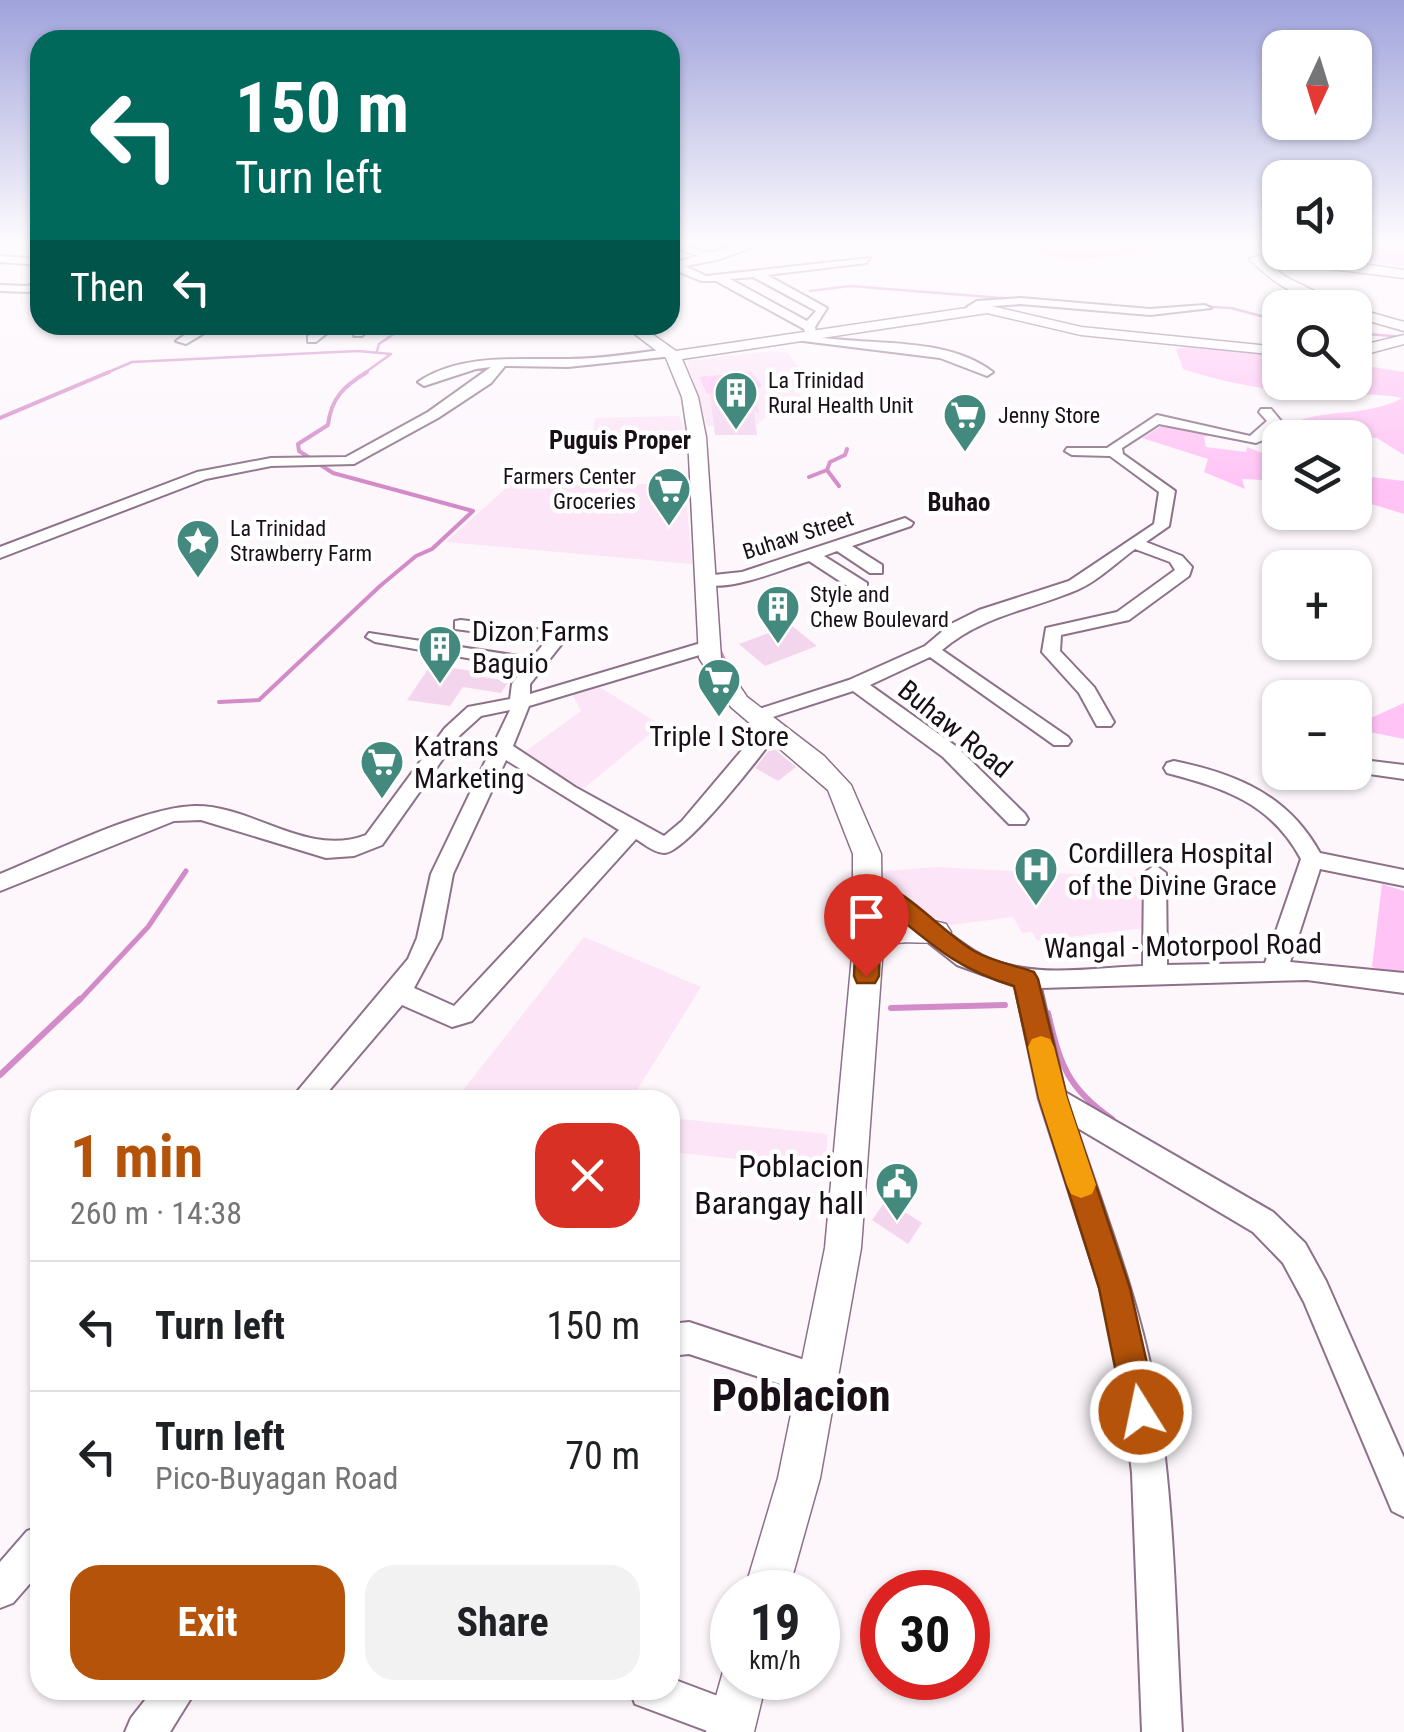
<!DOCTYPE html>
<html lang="en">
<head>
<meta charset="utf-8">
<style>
	body { margin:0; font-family:"Roboto Condensed",sans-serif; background:#f2f2f2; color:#202124; height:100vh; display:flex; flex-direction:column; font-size:38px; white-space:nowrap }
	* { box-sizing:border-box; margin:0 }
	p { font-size:32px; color:#757577 }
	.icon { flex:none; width:55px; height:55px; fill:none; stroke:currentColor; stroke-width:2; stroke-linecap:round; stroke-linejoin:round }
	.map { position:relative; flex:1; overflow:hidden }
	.sheet { position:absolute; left:30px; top:1090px; width:650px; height:610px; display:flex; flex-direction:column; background:#fff; border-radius:30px; box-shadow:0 2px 8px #0004 }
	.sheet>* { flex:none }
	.banner { position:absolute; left:30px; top:30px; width:650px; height:305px; border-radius:30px; box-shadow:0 2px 8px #0004; background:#00695c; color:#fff; overflow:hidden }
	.needle { width:65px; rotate:184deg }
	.tools { position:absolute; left:1262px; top:30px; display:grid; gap:20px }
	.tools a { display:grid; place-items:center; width:110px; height:110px; border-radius:20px; background:#fff; box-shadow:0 2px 8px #0004; font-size:50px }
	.speed { position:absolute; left:710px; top:1570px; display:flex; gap:20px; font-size:50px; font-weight:700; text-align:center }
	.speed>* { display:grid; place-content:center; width:130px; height:130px; border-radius:50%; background:#fff; box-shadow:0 2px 8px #0004; line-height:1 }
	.speed small { font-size:25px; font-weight:400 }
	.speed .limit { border:15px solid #d22; background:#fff; color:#111 }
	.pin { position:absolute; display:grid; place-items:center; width:85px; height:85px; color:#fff; margin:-102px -42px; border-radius:50% 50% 50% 0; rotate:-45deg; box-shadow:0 0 10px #0007 }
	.pin .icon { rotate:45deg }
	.me { position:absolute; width:110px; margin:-55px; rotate:350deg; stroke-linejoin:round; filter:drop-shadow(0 0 8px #0008) }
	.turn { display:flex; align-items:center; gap:35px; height:210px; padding:0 40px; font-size:45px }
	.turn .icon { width:130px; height:130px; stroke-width:2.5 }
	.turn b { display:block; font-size:70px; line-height:85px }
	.then { display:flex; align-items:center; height:95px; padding:0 40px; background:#0003; gap:20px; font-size:38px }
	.round { display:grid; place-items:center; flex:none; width:105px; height:105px; border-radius:30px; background:#f2f2f2 }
	.summary { display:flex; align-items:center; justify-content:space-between; height:170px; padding:0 40px }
	h1 { font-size:60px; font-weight:700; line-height:75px; color:#b45309 }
	.cta { display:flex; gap:20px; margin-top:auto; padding:20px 40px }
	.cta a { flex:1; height:115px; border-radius:30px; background:#b45309; color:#fff; font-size:40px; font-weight:700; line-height:115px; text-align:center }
	.cta a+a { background:#f2f2f2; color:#202124 }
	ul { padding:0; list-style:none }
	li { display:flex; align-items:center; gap:30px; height:130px; padding:0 40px; border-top:2px solid #e0e0e0 }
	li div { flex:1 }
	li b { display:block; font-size:38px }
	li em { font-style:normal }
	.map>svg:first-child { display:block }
</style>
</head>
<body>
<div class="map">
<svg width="1404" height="1732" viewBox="0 0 1404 1732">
	<rect width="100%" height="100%" fill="#fdf7fc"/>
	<path fill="#fce5f7" d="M 773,351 L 788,353 L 808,379 L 799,393 L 807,406 L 772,411 L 757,425 L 707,426 L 687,361 Z
		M 679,416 L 685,430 L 592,437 L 595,418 Z
		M 514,481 L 685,485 L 692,564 L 446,542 Z
		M 598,686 L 661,725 L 583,789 L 523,753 L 581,711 L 572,694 Z
		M 936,867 L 1150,878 L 1145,928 L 1037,941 L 1032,932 L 1022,933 L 1013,917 L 951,925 L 932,917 L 886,882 L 882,875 L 886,871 Z
		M 584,937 L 701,987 L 631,1100 L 455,1100 Z
		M 670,1118 L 828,1134 L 825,1168 L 670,1152 Z"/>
	<path fill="#ffc4f5" d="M 1080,242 L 1181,242 L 1152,243 L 1158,251 C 1121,254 1069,266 1034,252 L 1036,247 Z
		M 1355,242 L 1404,242 L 1404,266 L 1315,253 L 1355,252 Z
		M 1200,344 L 1280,355 L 1280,382 L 1355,382 L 1355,364 L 1404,372 L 1404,455 L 1377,438 L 1299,430 L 1290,424 C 1328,407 1366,418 1402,398 C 1371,391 1339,397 1307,394 C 1266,390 1222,382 1183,369 L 1176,349 Z
		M 751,372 L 762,386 L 749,393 L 707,394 L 699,377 Z
		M 1163,425 L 1210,435 L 1204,437 L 1206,447 L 1246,452 L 1247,447 L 1280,460 L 1280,490 L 1268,489 L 1262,480 L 1242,479 L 1245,489 L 1204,472 L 1208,459 L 1142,438 Z
		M 1355,475 L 1404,481 L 1404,514 L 1355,499 Z
		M 1404,703 L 1404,739 L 1355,729 L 1355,725 Z
		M 1382,884 L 1404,891 L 1404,977 L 1372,967 Z"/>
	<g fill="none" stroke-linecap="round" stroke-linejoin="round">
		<path stroke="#d38ac8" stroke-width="2.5" d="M 678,242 L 731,247
			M 810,291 L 850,286 L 1015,299
			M 1195,306 L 1231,308 L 1280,321
			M 1355,333 L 1404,337
			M 377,351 L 379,344 L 407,325
			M 104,374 L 132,362 L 358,351 L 391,354 L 363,374"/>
		<path stroke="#d38ac8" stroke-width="4" d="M 0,418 L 109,372
			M 827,470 L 839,486
			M 809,477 L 827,470 L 830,462 L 845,455 L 847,449
			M 720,651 L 732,677
			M 219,702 L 259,700 L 380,586 L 416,556 L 432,549 L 473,511 L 333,473 L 299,451 L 298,444 L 328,425 C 331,398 344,386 367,372"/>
		<path stroke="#d38ac8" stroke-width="5" d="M 78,1002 L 148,927 L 186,871"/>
		<path stroke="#d38ac8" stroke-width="6" d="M 891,1008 L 1005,1005
			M 1048,1013 C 1060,1064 1067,1088 1112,1119
			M 0,1075 L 80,999"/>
	</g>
	<path fill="#f4d5ee" d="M 755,393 L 759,413 L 754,411 L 757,435 L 715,435 L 710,394 Z
		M 791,625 L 817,646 L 765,666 L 739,644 Z
		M 431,665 L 473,671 L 470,675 L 509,681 L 501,693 L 463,687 L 450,706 L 407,700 Z
		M 772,747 L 796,767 L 778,781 L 755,768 Z
		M 886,1200 L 922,1223 L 908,1244 L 872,1220 Z"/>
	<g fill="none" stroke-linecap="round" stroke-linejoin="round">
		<defs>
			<path id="minor" d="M 749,242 L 767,242 L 717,260 L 685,266 L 706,276 L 870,258 L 866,263 L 767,275 L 827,308 L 815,327 L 817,337 C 873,346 946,336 993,372 L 987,376 L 940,358 L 795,340 L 795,334 L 806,335 L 804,329 L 716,281 L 701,281 L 670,268 L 670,264 L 698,256 L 675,248 L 675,244 L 709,253 ZM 753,277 L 816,311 L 807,321 L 730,279 Z
				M 0,256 L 40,259 L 40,265 L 0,262 Z
				M 40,281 L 40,288 L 28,292 L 0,291 L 0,285 L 27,286 Z
				M 1021,298 L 1150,309 L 1205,305 L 1211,308 L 1150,315 L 1021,304 L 980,307 L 974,313 L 967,307 L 977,301 Z
				M 230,325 L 206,332 L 186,344 L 176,341 L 198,326 Z
				M 323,325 L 337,325 L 316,342 L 308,342 L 308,336 Z
				M 359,325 L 372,325 L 362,336 L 354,336 Z
				M 669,349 L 673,350 L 673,356 L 568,367 L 505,366 L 491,383 L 438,418 L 354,464 L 271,466 L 206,479 L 0,558 L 0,547 L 197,472 L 271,458 L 346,457 L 428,412 L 491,367 L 476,369 L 424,386 L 418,382 C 461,353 519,360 568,359 C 602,359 636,353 669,349 Z
				M 1261,409 L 1271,409 L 1281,421 L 1268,438 L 1256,443 L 1159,424 L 1122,448 L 1123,454 L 1175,491 L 1169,526 L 1146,542 L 1182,556 L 1192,567 L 1189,576 L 1129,620 L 1061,635 L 1060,651 L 1094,687 L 1114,722 L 1111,726 L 1097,726 L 1079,693 L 1042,652 L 1046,628 L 1117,612 L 1175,570 L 1170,562 L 1135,549 C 1117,562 1098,581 1077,590 C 1030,610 983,615 942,650 L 1068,737 L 1071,741 L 1068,745 L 1054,745 L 930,657 L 870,685 L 957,747 L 1025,814 L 1028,819 L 1025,824 L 1009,824 L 943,757 L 853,691 L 757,722 L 747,716 L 750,712 L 849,680 L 925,646 L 951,624 L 979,610 L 1069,581 L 1154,524 L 1159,492 L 1110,456 L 1072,455 L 1065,451 L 1067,448 L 1107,448 L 1157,415 L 1250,436 L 1267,421 L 1259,412 Z
				M 905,518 L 913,523 L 911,526 L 852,546 L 882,565 L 882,573 L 870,573 L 837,551 L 824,556 L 867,583 L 867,591 L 855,591 L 809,561 C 783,569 719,597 696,581 L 704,576 L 742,572 Z
				M 461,620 L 560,632 L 564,641 L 530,684 L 530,694 L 701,643 L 713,643 L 713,651 L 529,706 L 513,746 L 575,787 L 664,836 L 682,821 L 764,724 L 778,724 L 781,728 C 766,749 686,854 664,853 C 655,853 644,844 636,839 L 472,1021 L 452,1027 L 402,1005 L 321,1100 L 290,1100 L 408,959 L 417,938 L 431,874 L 510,710 L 481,716 L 459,736 L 382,845 L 354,856 L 326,858 L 201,820 L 174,821 L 0,891 L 0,874 C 52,853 143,807 195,806 C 253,805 306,858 366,835 L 445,728 L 468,707 L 510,699 L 512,684 L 524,668 L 375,642 L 366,637 L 369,633 L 532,658 L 546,641 L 455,629 L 455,621 ZM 506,760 L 619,830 L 454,1006 L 414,988 L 441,938 L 453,874 Z
				M 1355,759 L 1404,765 L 1404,779 L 1355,772 Z
				M 1174,761 C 1237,774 1288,795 1320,853 L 1404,870 L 1404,886 L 1320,869 L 1290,962 L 1404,973 L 1404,993 L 1307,980 L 1041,988 L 1065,1092 L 1273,1212 L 1305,1243 L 1326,1281 L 1404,1458 L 1404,1517 L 1392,1511 L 1304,1302 L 1283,1263 L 1253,1232 L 1076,1127 C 1104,1210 1137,1295 1154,1382 C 1175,1497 1175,1616 1182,1732 L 1142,1732 L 1132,1473 L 1121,1381 L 1100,1288 L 1039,1099 L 1015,986 L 957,965 L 859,888 L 870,880 L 878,882 C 913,901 940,930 974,951 C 1022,981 1088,968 1143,966 L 1144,873 L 1155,865 L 1166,873 L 1167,965 L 1265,963 L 1301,859 C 1271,803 1224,788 1167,773 L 1164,768 L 1167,763 Z
				M 689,1322 L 829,1368 L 833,1380 L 829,1392 L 817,1396 L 689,1354 L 670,1356 L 670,1324 Z
				M 40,1526 L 40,1572 L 13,1603 L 0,1608 L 0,1562 L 27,1531 Z
				M 670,1678 L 747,1707 L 753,1721 L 748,1732 L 710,1732 L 635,1704 L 630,1690 L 670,1690 Z
				M 153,1690 L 196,1690 L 170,1732 L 125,1732 L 131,1718 Z"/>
			<path id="major" d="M 1274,251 L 1404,270 L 1404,278 L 1265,261 L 1286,277 L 1349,308 C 1313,308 1273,284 1249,259 Z
				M 987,305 L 1081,327 L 1280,347 L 1280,355 L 1081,335 L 987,313 L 682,359 L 698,397 L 706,437 L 721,658 L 747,697 L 824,756 L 851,785 L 881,854 L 882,924 C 903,916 925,918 946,924 L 951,932 L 946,940 C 924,947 907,937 883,947 L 861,1248 L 820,1478 L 788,1592 L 744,1592 L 778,1478 L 825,1248 L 853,945 L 853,854 L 828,790 L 731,707 L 699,658 L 688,437 L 682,397 L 666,358 L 623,325 L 639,325 L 676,351 Z
				M 1355,308 L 1404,322 L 1404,331 L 1355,317 Z
				M 1404,335 L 1404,344 L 1355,357 L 1355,347 Z
				M 732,1659 L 732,1678 L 767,1678 L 754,1732 L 706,1732 L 726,1661 Z"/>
		</defs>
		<use href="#minor" stroke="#8d7188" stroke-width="4"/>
		<use href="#major" stroke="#8d7188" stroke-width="3"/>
		<use href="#minor" fill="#fff" fill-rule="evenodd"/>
		<use href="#major" fill="#fff" fill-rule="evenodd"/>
	</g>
	<linearGradient id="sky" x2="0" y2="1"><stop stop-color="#9fa3db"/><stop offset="0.5" stop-color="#fefbfe"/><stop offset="1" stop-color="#fefbfe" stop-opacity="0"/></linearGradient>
	<rect width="1404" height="485" fill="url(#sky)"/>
	<path fill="#b45309" stroke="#753606" stroke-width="2.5" d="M 870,879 C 911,892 938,929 974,951 C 993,962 1014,965 1034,972 L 1038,979 L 1067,1098 L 1130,1288 L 1158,1412 L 1153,1423 L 1141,1428 L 1129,1423 L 1124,1412 L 1099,1288 L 1039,1098 L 1014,986 C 955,969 928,941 881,903 L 879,976 L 875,983 L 857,983 L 854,976 L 858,888 Z"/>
	<path fill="#f59e0b" d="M 1041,1036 L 1050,1039 L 1054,1047 L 1067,1098 L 1096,1185 L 1092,1194 L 1081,1198 L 1071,1194 L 1067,1185 L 1039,1098 L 1028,1047 L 1032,1039 Z"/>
	<defs>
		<symbol id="building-pin" viewBox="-11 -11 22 30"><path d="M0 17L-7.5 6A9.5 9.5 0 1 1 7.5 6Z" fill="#44897e" stroke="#fff"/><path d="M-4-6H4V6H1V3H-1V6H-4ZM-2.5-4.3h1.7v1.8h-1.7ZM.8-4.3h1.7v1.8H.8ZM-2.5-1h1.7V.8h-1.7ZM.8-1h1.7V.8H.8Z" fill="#fff"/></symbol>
		<symbol id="supermarket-pin" viewBox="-11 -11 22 30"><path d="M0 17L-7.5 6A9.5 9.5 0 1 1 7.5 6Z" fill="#44897e" stroke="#fff"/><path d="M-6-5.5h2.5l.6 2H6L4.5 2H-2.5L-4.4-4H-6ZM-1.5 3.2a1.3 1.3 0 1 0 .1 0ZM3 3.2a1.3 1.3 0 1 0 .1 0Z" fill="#fff"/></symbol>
		<symbol id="sight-pin" viewBox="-11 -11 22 30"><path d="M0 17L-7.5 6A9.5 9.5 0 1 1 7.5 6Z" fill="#44897e" stroke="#fff"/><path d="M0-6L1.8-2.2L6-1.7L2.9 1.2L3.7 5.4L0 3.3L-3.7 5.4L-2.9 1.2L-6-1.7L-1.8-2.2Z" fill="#fff"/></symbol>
		<symbol id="hospital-pin" viewBox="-11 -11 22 30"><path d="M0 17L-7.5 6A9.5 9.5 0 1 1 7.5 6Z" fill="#44897e" stroke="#fff"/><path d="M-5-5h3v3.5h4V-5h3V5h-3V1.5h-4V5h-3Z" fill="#fff"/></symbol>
		<symbol id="civic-pin" viewBox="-11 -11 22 30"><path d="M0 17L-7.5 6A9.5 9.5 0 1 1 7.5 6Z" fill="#44897e" stroke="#fff"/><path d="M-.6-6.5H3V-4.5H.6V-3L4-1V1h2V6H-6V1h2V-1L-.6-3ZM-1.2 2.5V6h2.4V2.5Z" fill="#fff"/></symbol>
	</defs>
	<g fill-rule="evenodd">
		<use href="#building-pin" x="711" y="368" width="50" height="68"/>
		<use href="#supermarket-pin" x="940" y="390" width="50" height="68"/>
		<use href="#supermarket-pin" x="644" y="464" width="50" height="68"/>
		<use href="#sight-pin" x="173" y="516" width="50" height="68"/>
		<use href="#building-pin" x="753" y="582" width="50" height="68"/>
		<use href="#building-pin" x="415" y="622" width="50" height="68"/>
		<use href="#supermarket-pin" x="694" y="655" width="50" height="68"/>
		<use href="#supermarket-pin" x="357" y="737" width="50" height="68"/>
		<use href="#hospital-pin" x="1011" y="844" width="50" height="68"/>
		<use href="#civic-pin" x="872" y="1159" width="50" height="68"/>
	</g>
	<g text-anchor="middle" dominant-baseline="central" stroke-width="9" stroke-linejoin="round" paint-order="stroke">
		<g font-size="22" fill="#190f17" stroke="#fff" text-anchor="start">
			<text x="768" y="380">La Trinidad<tspan x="768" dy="25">Rural Health Unit</tspan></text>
			<text x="998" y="415">Jenny Store</text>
			<text x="636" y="476" text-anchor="end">Farmers Center<tspan x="636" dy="25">Groceries</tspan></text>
			<text x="230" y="528">La Trinidad<tspan x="230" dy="25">Strawberry Farm</tspan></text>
			<text x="810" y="594">Style and<tspan x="810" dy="25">Chew Boulevard</tspan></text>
		</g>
		<g font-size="22" fill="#190f17" stroke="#fff">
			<text transform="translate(798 535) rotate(-18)">Buhaw Street</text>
		</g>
		<g font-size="25" font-weight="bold" fill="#190f17" stroke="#fff">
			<text x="620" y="440">Puguis Proper</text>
			<text x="959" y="502">Buhao</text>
		</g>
		<g font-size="28" fill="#190f17" stroke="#fff" text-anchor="start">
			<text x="472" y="631">Dizon Farms<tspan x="472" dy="32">Baguio</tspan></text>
			<text x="719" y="736" text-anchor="middle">Triple I Store</text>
			<text x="414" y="746">Katrans<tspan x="414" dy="32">Marketing</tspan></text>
			<text x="1068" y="853">Cordillera Hospital<tspan x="1068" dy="32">of the Divine Grace</tspan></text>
		</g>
		<g font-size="28" fill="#190f17" stroke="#fff">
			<text transform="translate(955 729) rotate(39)">Buhaw Road</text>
			<text transform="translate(1183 946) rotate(-1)">Wangal - Motorpool Road</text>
		</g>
		<g font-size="32" fill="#190f17" stroke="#fff" text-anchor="end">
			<text x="864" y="1166">Poblacion<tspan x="864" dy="37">Barangay hall</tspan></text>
		</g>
		<g font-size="45" font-weight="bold" fill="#190f17" stroke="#fff">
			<text x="801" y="1395">Poblacion</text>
		</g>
	</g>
</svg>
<div class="tools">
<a><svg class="needle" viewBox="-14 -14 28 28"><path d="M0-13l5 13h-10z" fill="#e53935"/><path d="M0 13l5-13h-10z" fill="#757577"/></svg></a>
<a><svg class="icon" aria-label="sound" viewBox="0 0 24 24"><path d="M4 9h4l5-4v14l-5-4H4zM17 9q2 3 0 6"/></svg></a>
<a><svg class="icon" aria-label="search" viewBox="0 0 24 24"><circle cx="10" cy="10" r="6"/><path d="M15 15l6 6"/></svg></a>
<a><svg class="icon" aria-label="layers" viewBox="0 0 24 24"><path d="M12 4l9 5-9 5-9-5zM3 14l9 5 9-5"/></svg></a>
<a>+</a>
<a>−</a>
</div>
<div class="speed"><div>19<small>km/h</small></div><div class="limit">30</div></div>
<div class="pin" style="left:866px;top:976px;background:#d93025"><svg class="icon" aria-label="arrive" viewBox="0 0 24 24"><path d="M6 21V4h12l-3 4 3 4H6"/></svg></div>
<svg class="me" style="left:1141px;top:1412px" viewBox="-20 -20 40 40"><circle r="17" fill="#b45309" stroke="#fff" stroke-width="3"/><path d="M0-11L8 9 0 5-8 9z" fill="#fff"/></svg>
<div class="banner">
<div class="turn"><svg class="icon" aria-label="left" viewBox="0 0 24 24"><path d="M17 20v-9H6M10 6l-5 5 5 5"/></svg><div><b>150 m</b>Turn left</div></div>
<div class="then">Then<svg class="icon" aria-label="left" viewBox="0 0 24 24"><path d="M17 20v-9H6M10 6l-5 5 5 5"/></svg></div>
</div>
<section class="sheet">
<div class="summary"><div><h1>1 min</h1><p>260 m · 14:38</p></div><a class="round" style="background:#d93025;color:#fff"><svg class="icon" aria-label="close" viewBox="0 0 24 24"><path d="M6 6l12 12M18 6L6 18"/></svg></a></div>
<ul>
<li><svg class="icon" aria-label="left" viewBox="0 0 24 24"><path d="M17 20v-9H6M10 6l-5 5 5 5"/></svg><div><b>Turn left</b></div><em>150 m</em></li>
<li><svg class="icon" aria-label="left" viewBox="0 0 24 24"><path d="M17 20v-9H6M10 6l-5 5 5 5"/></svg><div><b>Turn left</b><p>Pico-Buyagan Road</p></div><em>70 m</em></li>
</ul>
<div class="cta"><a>Exit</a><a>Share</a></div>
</section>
</div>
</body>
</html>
